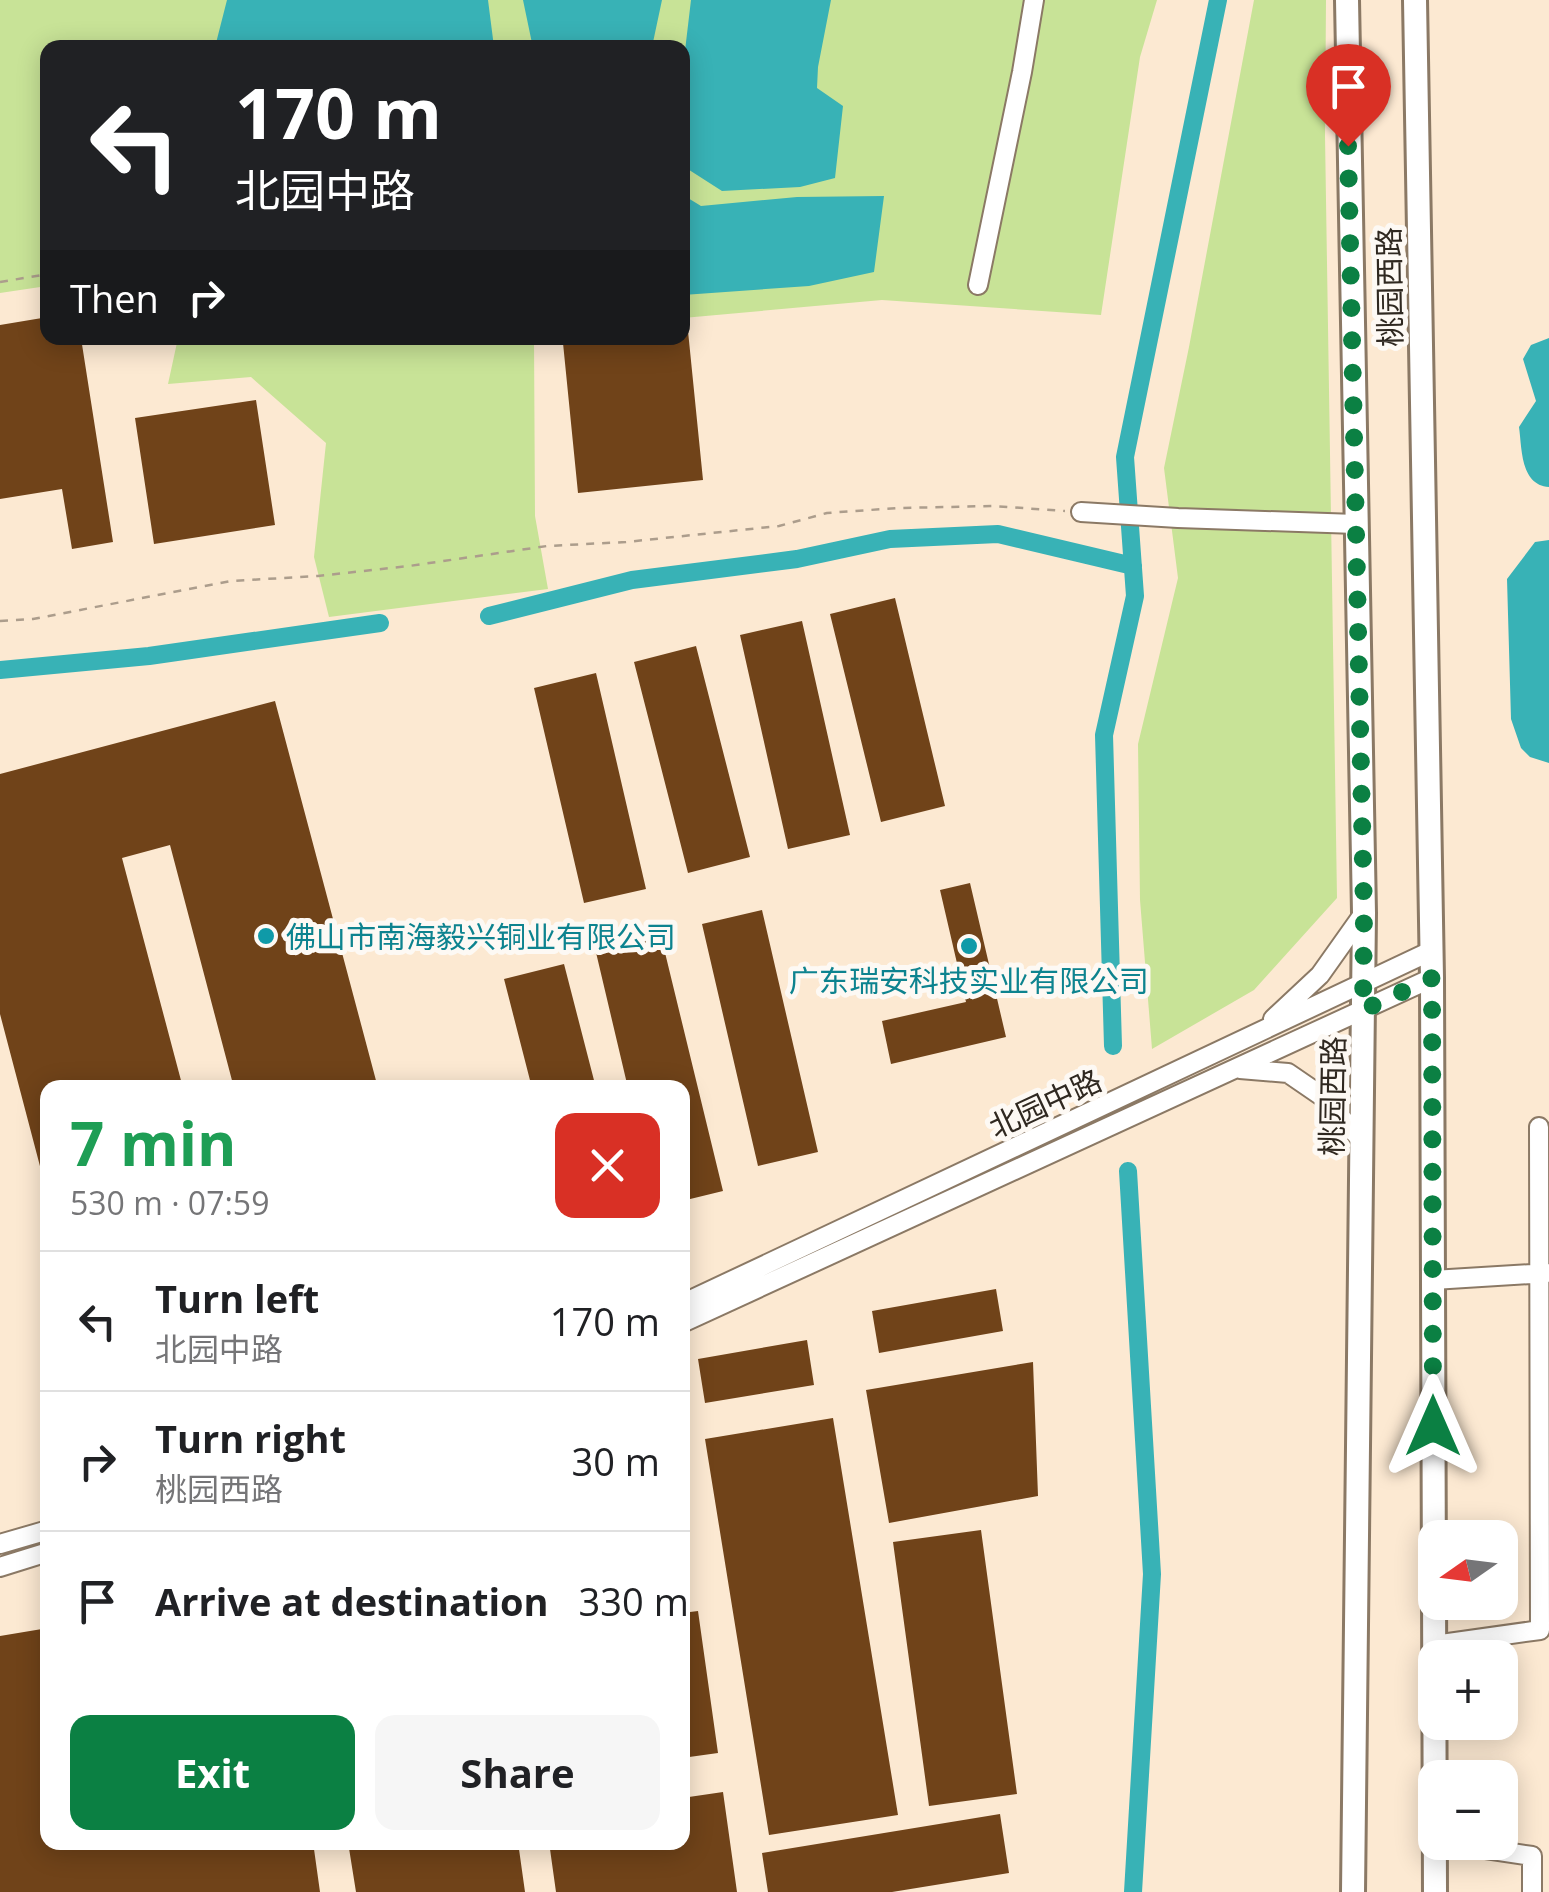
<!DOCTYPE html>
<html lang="en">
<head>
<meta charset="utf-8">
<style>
	body { margin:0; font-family:"Open Sans","Noto Sans SC",sans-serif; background:#f6f6f6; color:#202124; height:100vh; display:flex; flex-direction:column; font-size:38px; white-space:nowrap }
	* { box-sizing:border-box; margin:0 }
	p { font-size:32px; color:#757577 }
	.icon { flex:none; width:55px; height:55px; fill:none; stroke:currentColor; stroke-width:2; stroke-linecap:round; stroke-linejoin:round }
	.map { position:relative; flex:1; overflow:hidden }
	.panel { position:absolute; left:40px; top:1080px; width:650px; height:770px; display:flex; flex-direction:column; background:#fff; border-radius:20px; box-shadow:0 5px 25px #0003 }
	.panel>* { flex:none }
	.hud { position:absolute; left:40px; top:40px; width:650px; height:305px; border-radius:20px; box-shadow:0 5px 25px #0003; background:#202124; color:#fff; overflow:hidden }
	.needle { width:65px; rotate:256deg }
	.buttons { position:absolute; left:1418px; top:1520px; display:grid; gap:20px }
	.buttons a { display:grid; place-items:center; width:100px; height:100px; border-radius:20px; background:#fff; box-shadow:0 5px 25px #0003; font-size:50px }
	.pin { position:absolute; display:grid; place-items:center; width:85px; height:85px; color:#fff; margin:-102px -42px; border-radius:50% 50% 50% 0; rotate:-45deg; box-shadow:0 0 10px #0007 }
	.pin .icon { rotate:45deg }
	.me { position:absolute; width:110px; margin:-55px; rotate:0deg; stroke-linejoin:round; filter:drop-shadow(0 0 8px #0008) }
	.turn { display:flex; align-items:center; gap:35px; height:210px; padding:0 30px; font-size:45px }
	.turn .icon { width:130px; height:130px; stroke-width:2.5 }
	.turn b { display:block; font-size:70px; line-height:85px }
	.then { display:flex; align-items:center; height:95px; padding:0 30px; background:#0003; gap:20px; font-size:38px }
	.round { display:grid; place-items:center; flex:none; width:105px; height:105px; border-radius:20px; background:#f6f6f6 }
	.head { display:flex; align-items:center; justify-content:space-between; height:170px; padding:0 30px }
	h1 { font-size:60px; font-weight:700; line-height:75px; color:#1e9e55 }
	.button { display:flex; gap:20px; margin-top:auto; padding:20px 30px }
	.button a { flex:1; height:115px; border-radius:20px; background:#0b8043; color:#fff; font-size:40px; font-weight:700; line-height:115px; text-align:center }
	.button a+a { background:#f6f6f6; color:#202124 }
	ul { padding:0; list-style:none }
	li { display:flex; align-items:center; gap:30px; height:140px; padding:0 30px; border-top:2px solid #e0e0e0 }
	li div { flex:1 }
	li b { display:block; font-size:38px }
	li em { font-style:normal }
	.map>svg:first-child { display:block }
</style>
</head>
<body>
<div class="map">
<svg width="1549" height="1892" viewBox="0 0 1549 1892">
	<rect width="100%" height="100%" fill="#fce9d2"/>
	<path fill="#c8e397" d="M 0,0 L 1157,0 L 1140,57 L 1101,315 L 882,300 L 683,318 L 682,48 L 48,48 L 47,286 L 0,293 Z
		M 1254,0 L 1326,0 L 1325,136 L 1337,898 L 1254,990 L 1152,1049 L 1140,900 L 1138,744 L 1178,578 L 1164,468 L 1189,347 Z
		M 178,338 L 534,338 L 535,516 L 548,589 L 329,617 L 314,557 L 326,443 L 251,377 L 168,384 Z"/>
	<path fill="#38b2b6" d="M 227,0 L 488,0 L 494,47 L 215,47 Z
		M 523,0 L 662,0 L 652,47 L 533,48 Z
		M 691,0 L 831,0 L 818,67 L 817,88 L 843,106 L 835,178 L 800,187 L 722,191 L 683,166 L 682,76 Z
		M 683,195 L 701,206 L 797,197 L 884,196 L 874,272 L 809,286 L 683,295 Z
		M 1549,338 L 1549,487 C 1520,485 1522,448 1519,427 L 1536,401 L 1523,359 L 1531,345 Z
		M 1549,540 L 1549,763 L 1530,757 L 1521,748 L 1511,719 L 1507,579 L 1535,542 Z"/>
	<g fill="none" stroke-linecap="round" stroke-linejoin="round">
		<path stroke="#38b2b6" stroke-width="18" d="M 489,616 L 632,580 L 797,559 L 890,539 L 998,534 L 1133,566
			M 0,670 L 149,656 L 380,623
			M 1113,1046 L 1104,735 L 1135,596 L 1125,457 L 1218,0
			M 1128,1171 L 1152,1574 L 1133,1892"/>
	</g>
	<path fill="#704319" d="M 48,317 L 48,338 L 81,338 L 113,542 L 72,549 L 62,489 L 0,499 L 0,325 Z
		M 682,331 L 688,331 L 703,480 L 578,493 L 563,343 L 618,338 L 682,338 Z
		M 256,400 L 275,525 L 154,544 L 135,418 Z
		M 895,598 L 945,806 L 881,822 L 830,614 Z
		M 802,621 L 850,835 L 788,849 L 740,635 Z
		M 696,646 L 750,857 L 688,873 L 634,662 Z
		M 596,673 L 646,889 L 584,903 L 534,688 Z
		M 275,701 L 378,1088 L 234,1088 L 170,845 L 122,858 L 183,1088 L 48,1088 L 46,1189 L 0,1014 L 0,774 Z
		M 970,883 L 1006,1037 L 891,1064 L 882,1021 L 966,1002 L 940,890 Z
		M 762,910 L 818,1152 L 758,1166 L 702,924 Z
		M 659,928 L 723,1191 L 682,1201 L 682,1088 L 628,1088 L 594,944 Z
		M 564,964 L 596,1088 L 532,1088 L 504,979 Z
		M 996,1289 L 1003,1331 L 879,1353 L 872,1311 Z
		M 807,1340 L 814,1385 L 705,1403 L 698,1359 Z
		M 1033,1362 L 1038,1496 L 889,1523 L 866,1390 Z
		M 833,1418 L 898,1815 L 769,1835 L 705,1439 Z
		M 981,1530 L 1017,1794 L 929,1806 L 893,1542 Z
		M 698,1611 L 718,1753 L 682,1758 L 682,1613 Z
		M 48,1628 L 48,1842 L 313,1842 L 320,1892 L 0,1892 L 0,1636 Z
		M 723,1792 L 737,1892 L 556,1892 L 549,1842 L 682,1842 L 682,1798 Z
		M 1000,1814 L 1009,1873 L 892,1892 L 768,1892 L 762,1853 Z
		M 348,1842 L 518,1842 L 525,1892 L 356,1892 Z"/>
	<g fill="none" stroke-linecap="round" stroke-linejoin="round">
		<defs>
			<path id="minor" d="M 978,285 L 1022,72 L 1034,0
				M 1081,512 L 1178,518 L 1356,524
				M 1273,1019 L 1320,975 L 1364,913
				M 1240,1069 L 1288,1073 L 1323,1097 L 1362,1141
				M 1433,1280 L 1547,1273
				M 682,1304 L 1431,951
				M 682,1323 L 1432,978
				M 0,1544 L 48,1530
				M 0,1567 L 48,1552
				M 1434,1645 L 1540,1630 L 1539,1127
				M 1439,1842 L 1532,1856 L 1532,1892"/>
			<path id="major" d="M 1347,0 L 1364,913 L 1353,1892
				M 1415,0 L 1432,978 L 1435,1892"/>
		</defs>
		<use href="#minor" stroke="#8b7965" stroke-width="22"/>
		<use href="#major" stroke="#8b7965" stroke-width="28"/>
		<path stroke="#ac9d8c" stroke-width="2.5" stroke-dasharray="8 8" stroke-linecap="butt" d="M 0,282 L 48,274
			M 0,621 L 33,619 L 231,581 L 318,576 L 409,566 L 547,546 L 626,542 L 779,526 L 827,513 L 898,508 L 993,506 L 1065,511"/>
		<use href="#minor" stroke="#fff" stroke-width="18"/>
		<use href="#major" stroke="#fff" stroke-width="22"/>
	</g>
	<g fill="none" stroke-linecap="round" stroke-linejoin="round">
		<path stroke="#0b8043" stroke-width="18" stroke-dasharray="0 32.4" d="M 1348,146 L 1364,914 L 1363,1010 L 1432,978 L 1433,1426"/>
	</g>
	<g fill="#0f9aa8" stroke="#fdf9f4" stroke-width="4">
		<circle cx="266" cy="936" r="10"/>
		<circle cx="969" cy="946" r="10"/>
	</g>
	<g text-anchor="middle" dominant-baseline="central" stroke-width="10" stroke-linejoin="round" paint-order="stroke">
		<g font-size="30" fill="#2f2820" stroke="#fdf9f4">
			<text transform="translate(1389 287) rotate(-91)">桃园西路</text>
			<text transform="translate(1332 1096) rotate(-89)">桃园西路</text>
			<text transform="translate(1045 1103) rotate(-25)">北园中路</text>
		</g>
		<g font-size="30" fill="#0d838f" stroke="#fdf9f4" text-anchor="start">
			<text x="286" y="936">佛山市南海毅兴铜业有限公司</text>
			<text x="969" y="980" text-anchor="middle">广东瑞安科技实业有限公司</text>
		</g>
	</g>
</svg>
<div class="buttons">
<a><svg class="needle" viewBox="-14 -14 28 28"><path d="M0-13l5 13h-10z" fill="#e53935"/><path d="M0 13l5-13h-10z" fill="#757577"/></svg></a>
<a>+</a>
<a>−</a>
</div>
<div class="pin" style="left:1348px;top:146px;background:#d93025"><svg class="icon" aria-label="arrive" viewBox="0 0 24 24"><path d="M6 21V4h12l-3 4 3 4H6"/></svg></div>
<svg class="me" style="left:1433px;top:1426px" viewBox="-20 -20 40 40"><path d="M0-17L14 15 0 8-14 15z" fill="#0b8043" stroke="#fff" stroke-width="4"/></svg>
<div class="hud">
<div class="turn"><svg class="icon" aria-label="left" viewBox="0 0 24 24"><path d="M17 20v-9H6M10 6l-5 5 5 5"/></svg><div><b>170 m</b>北园中路</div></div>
<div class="then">Then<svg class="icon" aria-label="right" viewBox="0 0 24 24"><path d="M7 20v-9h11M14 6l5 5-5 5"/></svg></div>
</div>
<section class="panel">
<div class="head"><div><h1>7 min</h1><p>530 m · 07:59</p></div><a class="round" style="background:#d93025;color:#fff"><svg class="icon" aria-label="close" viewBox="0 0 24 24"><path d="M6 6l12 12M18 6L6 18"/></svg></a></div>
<ul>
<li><svg class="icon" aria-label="left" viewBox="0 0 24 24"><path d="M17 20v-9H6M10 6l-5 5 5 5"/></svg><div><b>Turn left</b><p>北园中路</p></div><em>170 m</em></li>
<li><svg class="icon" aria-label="right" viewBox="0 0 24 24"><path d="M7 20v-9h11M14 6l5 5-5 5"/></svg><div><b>Turn right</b><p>桃园西路</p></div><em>30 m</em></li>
<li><svg class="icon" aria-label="arrive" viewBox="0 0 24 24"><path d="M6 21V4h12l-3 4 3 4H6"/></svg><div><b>Arrive at destination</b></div><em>330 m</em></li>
</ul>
<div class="button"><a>Exit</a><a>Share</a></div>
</section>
</div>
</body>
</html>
